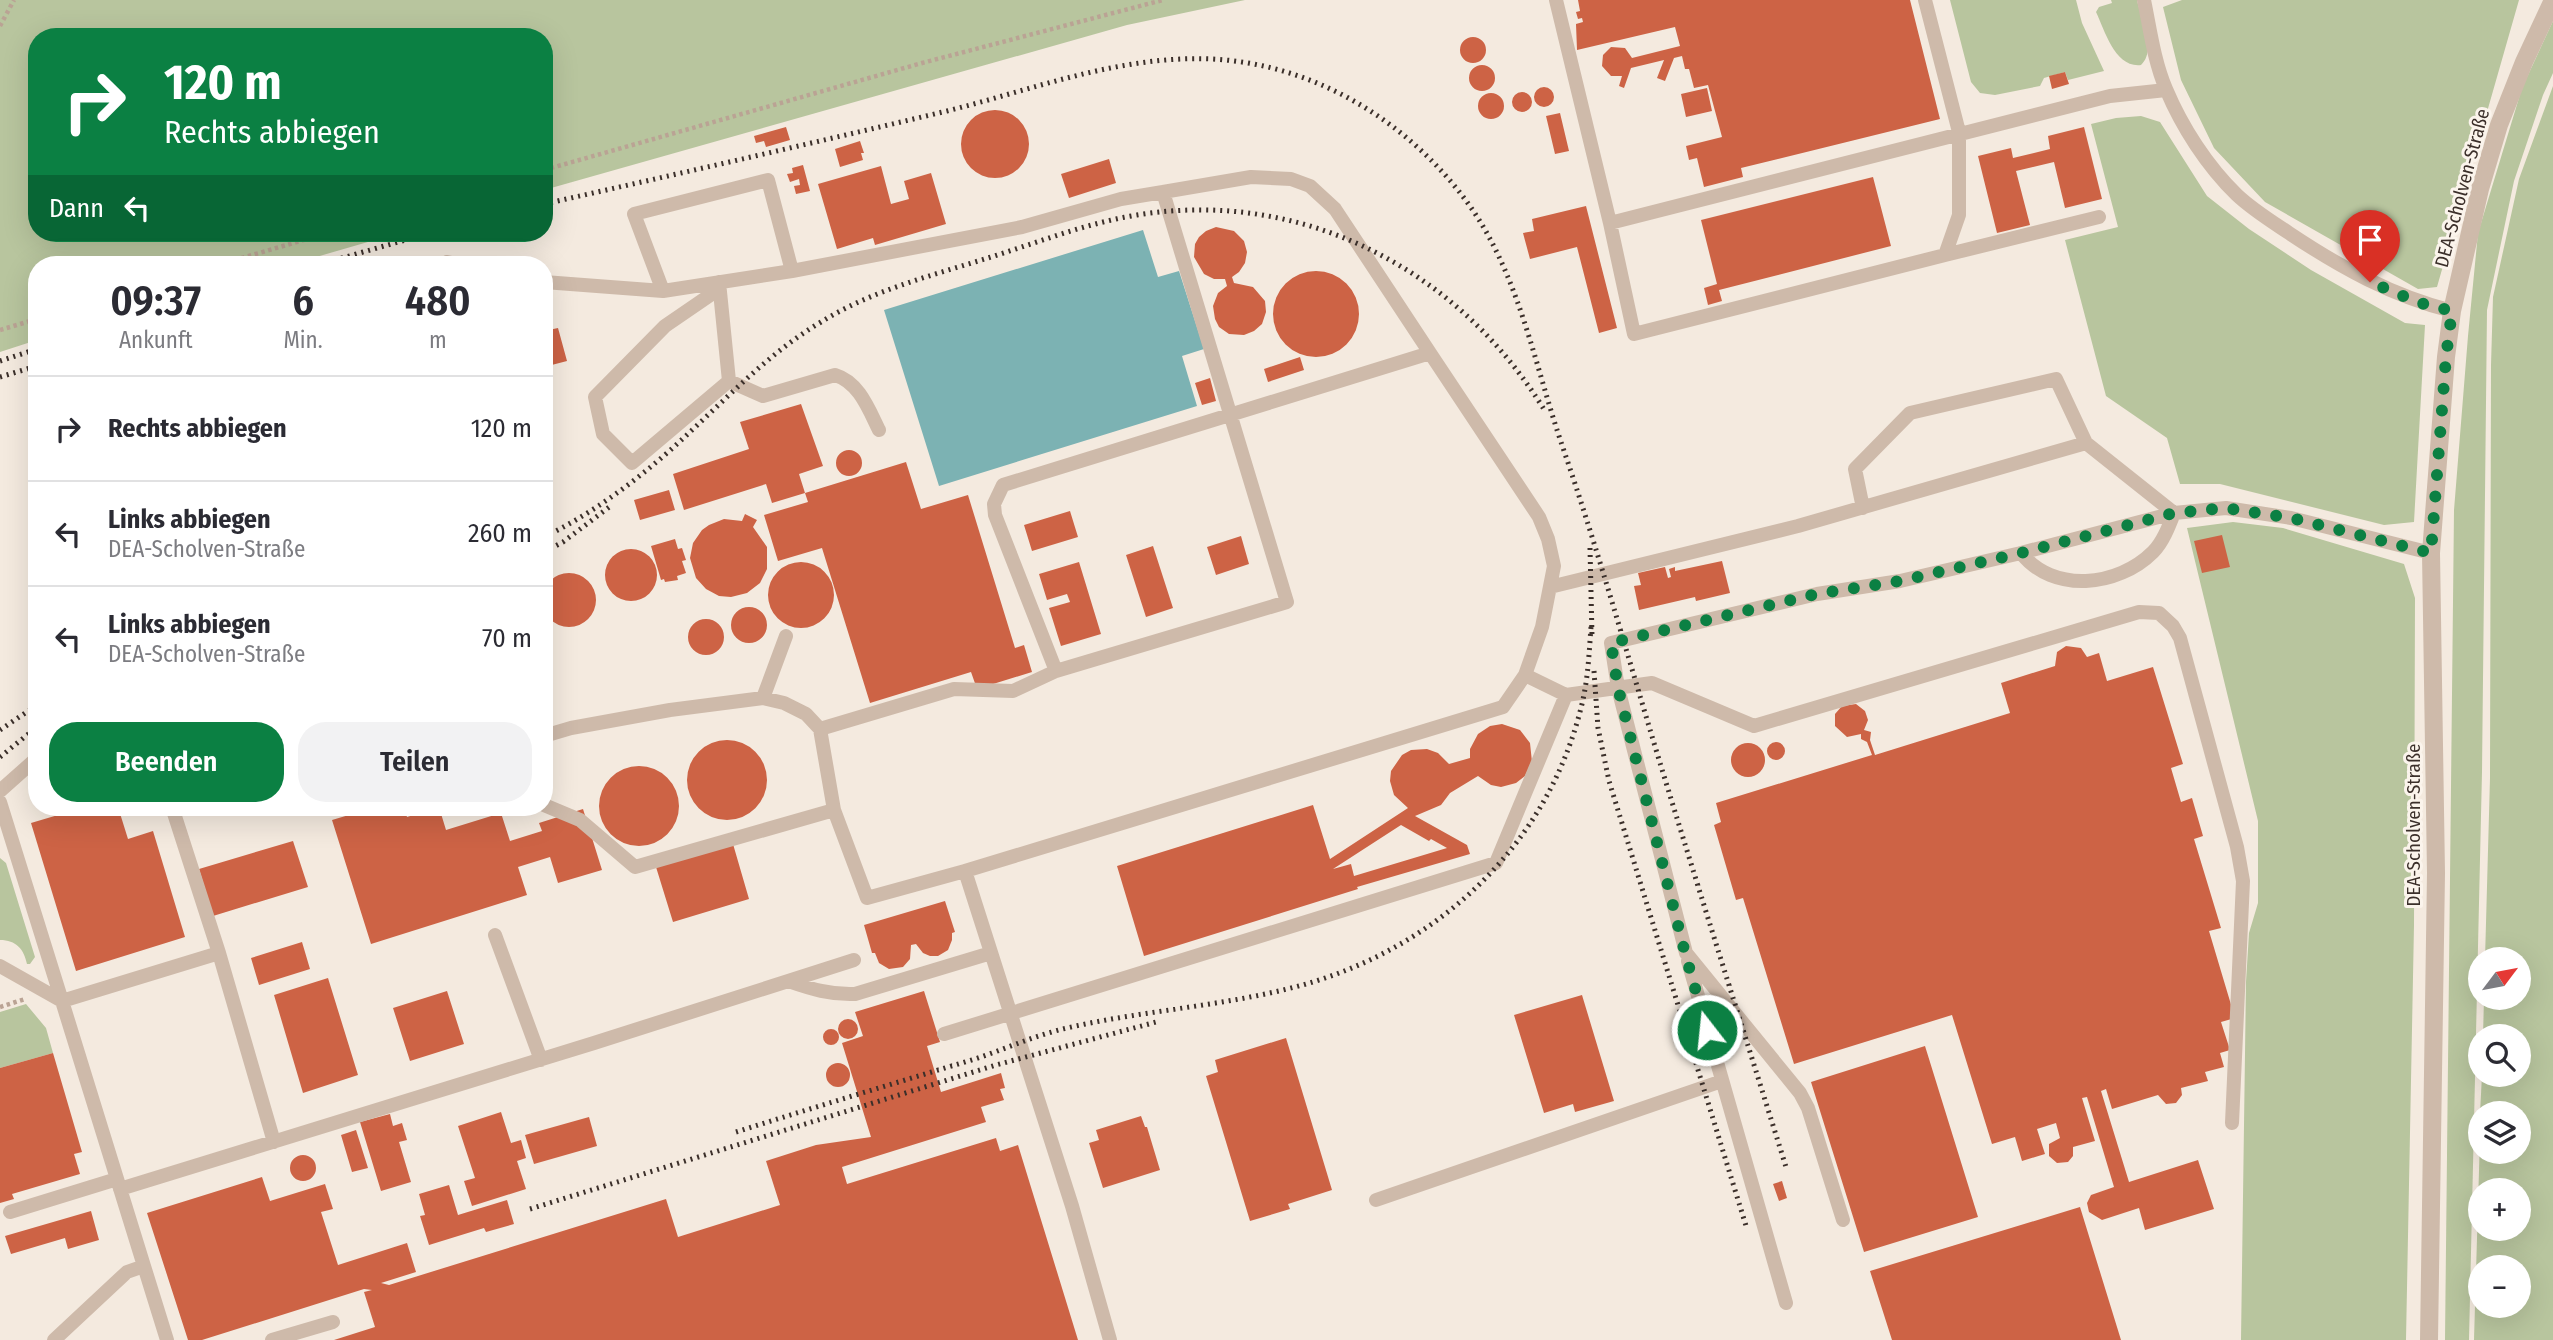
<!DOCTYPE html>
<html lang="de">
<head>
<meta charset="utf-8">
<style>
	body { margin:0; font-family:"Fira Sans Condensed",sans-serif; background:#f2f2f3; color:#2b2b33; height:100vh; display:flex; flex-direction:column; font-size:26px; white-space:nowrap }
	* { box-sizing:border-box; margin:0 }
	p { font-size:23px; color:#7c7c81 }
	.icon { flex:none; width:38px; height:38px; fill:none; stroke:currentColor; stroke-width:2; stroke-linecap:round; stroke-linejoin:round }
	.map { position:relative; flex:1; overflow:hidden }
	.panel { position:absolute; left:28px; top:256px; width:525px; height:560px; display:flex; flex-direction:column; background:#fff; border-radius:28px; box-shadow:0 7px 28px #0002 }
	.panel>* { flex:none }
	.top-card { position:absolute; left:28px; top:28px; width:525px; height:214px; border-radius:28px; box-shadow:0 7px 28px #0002; background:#0b8043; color:#fff; overflow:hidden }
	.needle { width:46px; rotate:58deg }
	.tools { position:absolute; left:2468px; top:947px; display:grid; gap:14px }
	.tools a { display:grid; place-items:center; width:63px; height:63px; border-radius:50%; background:#fff; box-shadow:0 7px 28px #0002; font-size:35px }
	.pin { position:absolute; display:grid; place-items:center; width:60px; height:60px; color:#fff; margin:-72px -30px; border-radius:50% 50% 50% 0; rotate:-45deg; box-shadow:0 0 7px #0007 }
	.pin .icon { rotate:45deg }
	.me { position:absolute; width:77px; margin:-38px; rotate:344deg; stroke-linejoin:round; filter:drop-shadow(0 0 5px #0008) }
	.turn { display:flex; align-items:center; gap:24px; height:147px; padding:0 21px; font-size:32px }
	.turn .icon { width:91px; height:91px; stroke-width:2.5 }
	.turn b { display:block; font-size:49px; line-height:60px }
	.then { display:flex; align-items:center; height:66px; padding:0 21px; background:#0003; gap:14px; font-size:26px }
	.eta { display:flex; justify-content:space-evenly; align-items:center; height:119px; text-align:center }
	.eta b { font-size:42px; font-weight:600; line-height:49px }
	.primary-button { display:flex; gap:14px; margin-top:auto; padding:14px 21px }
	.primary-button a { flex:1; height:80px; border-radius:28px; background:#0b8043; color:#fff; font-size:28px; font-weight:600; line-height:80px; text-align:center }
	.primary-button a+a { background:#f2f2f3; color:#2b2b33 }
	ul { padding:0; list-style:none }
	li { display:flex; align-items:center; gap:21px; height:105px; padding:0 21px; border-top:2px solid #e1e1e2 }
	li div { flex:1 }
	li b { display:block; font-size:26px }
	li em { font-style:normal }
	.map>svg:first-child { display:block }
</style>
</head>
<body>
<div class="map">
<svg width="2553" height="1340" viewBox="0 0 2553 1340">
	<rect width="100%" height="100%" fill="#f4eadf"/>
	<path fill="#b8c59e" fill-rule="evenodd" d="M 0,0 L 1245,0 L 1127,25 L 544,190 L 544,37 L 37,37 L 37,233 L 399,233 L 292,264 L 37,264 L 37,340 L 0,352 Z
		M 1950,0 L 2076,0 L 2082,23 L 2104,71 L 2068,80 L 2065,72 L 2044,78 L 2040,86 L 1995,95 L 1980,93 L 1971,82 Z
		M 2111,0 L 2137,0 C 2141,19 2157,50 2141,65 C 2115,68 2105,31 2096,12 L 2099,7 L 2112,3 Z
		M 2182,0 L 2519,0 L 2437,287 L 2418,289 L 2265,202 L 2214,148 L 2181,80 L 2163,7 Z
		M 2553,21 L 2553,73 L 2543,95 L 2514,181 L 2487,310 L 2482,772 L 2469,1340 L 2445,1340 L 2454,510 L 2468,336 L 2478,233 L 2522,88 Z
		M 2553,86 L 2553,1340 L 2474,1340 L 2480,1137 L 2480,1152 L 2518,1152 L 2518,1113 L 2480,1113 L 2482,1075 L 2518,1074 L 2518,1036 L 2483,1036 L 2484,998 L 2518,998 L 2518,959 L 2485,959 L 2490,778 L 2491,365 L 2493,297 L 2519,179 ZM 2480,1190 L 2518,1190 L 2518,1228 L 2480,1228 ZM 2480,1267 L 2518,1267 L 2518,1306 L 2480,1306 Z
		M 2141,116 L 2160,122 L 2207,196 L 2249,229 L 2311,270 L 2405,323 L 2425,325 L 2414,522 L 2384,525 L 2220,484 L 2180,484 L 2167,438 L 2106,396 L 2065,240 L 2118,227 L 2091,124 L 2116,118 Z
		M 2233,522 L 2283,528 L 2404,564 L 2415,598 L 2414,925 L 2406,1340 L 2241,1340 L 2246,982 L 2249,933 L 2258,903 L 2258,821 L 2187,528 Z
		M 0,858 L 6,863 L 35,957 L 30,964 L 27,964 C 24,949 16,940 0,940 Z
		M 26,1004 L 46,1028 L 53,1053 L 0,1068 L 0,1012 Z"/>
	<path fill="#7cb2b3" d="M 1143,230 L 1158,277 L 1179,271 L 1204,349 L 1182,356 L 1197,406 L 939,486 L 884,310 Z"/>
	<path fill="#cd6345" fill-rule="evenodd" d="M 1578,0 L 1910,0 L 1940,119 L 1741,168 L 1743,177 L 1704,187 L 1697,158 L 1689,160 L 1686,146 L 1722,137 L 1708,85 L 1694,88 L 1689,69 L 1685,69 L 1682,56 L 1674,58 L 1665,81 L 1657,78 L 1664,60 L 1631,68 L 1624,88 L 1619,86 L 1622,76 L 1611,76 L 1602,66 L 1603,55 L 1611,47 L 1625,48 L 1632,58 L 1680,46 L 1675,27 L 1577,50 L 1576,24 L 1583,22 L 1582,18 L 1578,19 L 1576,12 L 1580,11 Z
		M1460 50a13 13 0 1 1 26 0a13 13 0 1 1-26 0Z
		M1469 78a13 13 0 1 1 26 0a13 13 0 1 1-26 0Z
		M 2065,72 L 2069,84 L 2052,89 L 2049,76 Z
		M1534 97a10 10 0 1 1 20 0a10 10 0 1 1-20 0Z
		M 1707,88 L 1712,111 L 1686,117 L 1681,94 Z
		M1512 102a10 10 0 1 1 20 0a10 10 0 1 1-20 0Z
		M1478 106a13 13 0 1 1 26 0a13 13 0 1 1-26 0Z
		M961 144a34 34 0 1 1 68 0a34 34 0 1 1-68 0Z
		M 1560,113 L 1569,151 L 1555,154 L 1546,116 Z
		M 786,127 L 790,140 L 766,147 L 764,141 L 756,143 L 754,136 Z
		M 2084,127 L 2102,199 L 2065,208 L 2054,162 L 2016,171 L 2030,225 L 1997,233 L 1978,156 L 2011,148 L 2013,158 L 2050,149 L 2048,136 Z
		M 860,141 L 864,153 L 861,153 L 863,160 L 840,167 L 835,149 Z
		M 1109,159 L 1116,183 L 1069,198 L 1061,174 Z
		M 803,165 L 810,191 L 796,194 L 794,186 L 800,185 L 799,179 L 790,182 L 787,174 L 793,173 L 792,168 Z
		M 881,166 L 891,204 L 909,199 L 904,181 L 931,173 L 946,224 L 875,245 L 873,238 L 837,249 L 818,184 Z
		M 1873,177 L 1891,246 L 1719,290 L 1722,301 L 1708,305 L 1704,288 L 1717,284 L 1701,220 Z
		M 1586,206 L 1617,328 L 1599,333 L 1577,247 L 1530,259 L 1523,233 L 1534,231 L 1532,219 Z
		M 1216,227 L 1234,231 L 1244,241 L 1247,252 L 1245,263 L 1239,272 L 1232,277 L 1234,283 L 1253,287 L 1265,301 L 1266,312 L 1262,324 L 1254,331 L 1244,335 L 1229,334 L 1219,327 L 1215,319 L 1213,306 L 1218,293 L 1227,286 L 1225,279 L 1214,279 L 1204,274 L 1194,257 L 1195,244 L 1199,237 L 1206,231 Z
		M1273 314a43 43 0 1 1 86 0a43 43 0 1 1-86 0Z
		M 558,328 L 567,361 L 544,367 L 544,331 Z
		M 1300,357 L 1304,370 L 1268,382 L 1264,369 Z
		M 1210,378 L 1216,401 L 1202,405 L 1195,383 Z
		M 801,404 L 823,466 L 799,474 L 805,493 L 906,462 L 921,509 L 968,495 L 1015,648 L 1024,645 L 1032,672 L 977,689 L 971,672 L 870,703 L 822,548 L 778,561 L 764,515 L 808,502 L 805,493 L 772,503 L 766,484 L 684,510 L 673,474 L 749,449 L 740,422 Z
		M836 463a13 13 0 1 1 26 0a13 13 0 1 1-26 0Z
		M 669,490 L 675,510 L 640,520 L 634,500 Z
		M 1070,511 L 1078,537 L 1032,551 L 1024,525 Z
		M 745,514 L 757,520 L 753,527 L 767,547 L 767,569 L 760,583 L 747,593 L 731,597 L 719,596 L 706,589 L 696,578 L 690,558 L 693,543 L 702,530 L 709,525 L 724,519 L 742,521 Z
		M 2222,535 L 2230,567 L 2202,573 L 2194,541 Z
		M 1241,536 L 1249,564 L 1216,575 L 1207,547 Z
		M 675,539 L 678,549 L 682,548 L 686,560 L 682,561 L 686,573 L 677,576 L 678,580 L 665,582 L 664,579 L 661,580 L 651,546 Z
		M 1153,546 L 1173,608 L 1146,617 L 1126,555 Z
		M605 575a26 26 0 1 1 52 0a26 26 0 1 1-52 0Z
		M 1722,561 L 1730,593 L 1696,601 L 1695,597 L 1639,610 L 1634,586 L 1641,585 L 1638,573 L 1665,567 L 1668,578 L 1671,577 L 1669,569 L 1675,567 L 1675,571 Z
		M768 595a33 33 0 1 1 66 0a33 33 0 1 1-66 0Z
		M 1079,562 L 1101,634 L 1061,646 L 1049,608 L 1070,602 L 1067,594 L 1047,600 L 1039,574 Z
		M542 600a27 27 0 1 1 54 0a27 27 0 1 1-54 0Z
		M731 625a18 18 0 1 1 36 0a18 18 0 1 1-36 0Z
		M688 637a18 18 0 1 1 36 0a18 18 0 1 1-36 0Z
		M 2066,646 L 2081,648 L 2087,657 L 2099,653 L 2107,681 L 2153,667 L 2183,764 L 2171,768 L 2181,802 L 2192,798 L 2203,836 L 2194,839 L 2221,928 L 2209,931 L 2235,1018 L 2221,1022 L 2230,1050 L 2220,1053 L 2224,1067 L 2205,1072 L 2208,1081 L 2181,1088 L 2182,1095 L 2176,1103 L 2166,1104 L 2158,1095 L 2112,1109 L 2106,1089 L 2101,1091 L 2129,1182 L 2198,1160 L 2214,1209 L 2145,1230 L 2139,1208 L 2102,1220 L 2089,1212 L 2087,1203 L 2091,1195 L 2114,1187 L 2087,1097 L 2082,1098 L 2095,1141 L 2073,1147 L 2073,1156 L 2068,1162 L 2057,1163 L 2049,1156 L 2049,1144 L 2060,1138 L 2056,1123 L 2037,1129 L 2045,1154 L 2022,1161 L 2015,1137 L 1992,1144 L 1952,1015 L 1794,1064 L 1743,898 L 1736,900 L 1714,825 L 1721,822 L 1716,803 L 1872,755 L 1867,742 L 1861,739 L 1861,734 L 1847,737 L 1835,726 L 1835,714 L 1842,706 L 1856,704 L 1865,711 L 1868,720 L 1864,730 L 1871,732 L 1870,740 L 1875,755 L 2010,713 L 2001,683 L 2055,666 L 2057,652 Z
		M 1502,724 L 1520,730 L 1530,743 L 1532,762 L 1525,776 L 1516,783 L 1501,787 L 1491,785 L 1478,776 L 1450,793 L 1441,805 L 1415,816 L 1467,845 L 1470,854 L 1357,887 L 1358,889 L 1144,956 L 1117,866 L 1313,805 L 1330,859 L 1408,808 L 1394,795 L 1390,781 L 1391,771 L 1402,755 L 1411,750 L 1427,749 L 1438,753 L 1449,764 L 1470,758 L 1470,749 L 1478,734 L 1490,726 ZM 1401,825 L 1429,841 L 1431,839 L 1447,848 L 1354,876 L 1351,864 L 1333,869 Z
		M687 780a40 40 0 1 1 80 0a40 40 0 1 1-80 0Z
		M1767 751a9 9 0 1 1 18 0a9 9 0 1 1-18 0Z
		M1731 760a17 17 0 1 1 34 0a17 17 0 1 1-34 0Z
		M599 806a40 40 0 1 1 80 0a40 40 0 1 1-80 0Z
		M 85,807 L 118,807 L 128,839 L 153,831 L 185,937 L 76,971 L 31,823 Z
		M 376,807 L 404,807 L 407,817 L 439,807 L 446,830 L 501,813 L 510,841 L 542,831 L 539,823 L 583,809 L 602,870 L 558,883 L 550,857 L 518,867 L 527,895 L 371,944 L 332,820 Z
		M 293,841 L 308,887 L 213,916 L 199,869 Z
		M 733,844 L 749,899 L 673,922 L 656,867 Z
		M 945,901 L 955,932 L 952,933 L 952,940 L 948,950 L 938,956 L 930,956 L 923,953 L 916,944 L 911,945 L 910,959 L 903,967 L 889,969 L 879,963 L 875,953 L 872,953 L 864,925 Z
		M 302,942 L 310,969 L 259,985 L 251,958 Z
		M 328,978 L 358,1075 L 303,1093 L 274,995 Z
		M 447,991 L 464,1044 L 410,1061 L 393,1008 Z
		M 924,991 L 940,1042 L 927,1046 L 941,1092 L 1001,1073 L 1005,1088 L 1000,1089 L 1004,1100 L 981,1107 L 986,1122 L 842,1167 L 847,1184 L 996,1138 L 1000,1151 L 1018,1145 L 1078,1340 L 334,1340 L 375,1327 L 364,1292 L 372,1290 L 364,1289 L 202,1340 L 188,1340 L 147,1213 L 262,1177 L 270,1201 L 325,1184 L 333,1209 L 321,1212 L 338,1265 L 407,1243 L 416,1272 L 381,1283 L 389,1285 L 666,1199 L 678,1237 L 780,1205 L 766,1161 L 816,1145 L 871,1137 L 842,1043 L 863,1036 L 855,1012 Z
		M 1582,995 L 1614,1101 L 1575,1112 L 1573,1104 L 1544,1113 L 1514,1015 Z
		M838 1029a10 10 0 1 1 20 0a10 10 0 1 1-20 0Z
		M823 1037a8 8 0 1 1 16 0a8 8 0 1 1-16 0Z
		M 1286,1038 L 1332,1190 L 1288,1204 L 1290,1209 L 1250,1221 L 1206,1076 L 1218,1072 L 1215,1060 Z
		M 1925,1046 L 1978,1217 L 1864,1252 L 1811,1082 Z
		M 53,1053 L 82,1152 L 74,1154 L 80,1174 L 12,1194 L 14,1199 L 0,1203 L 0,1068 Z
		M826 1075a12 12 0 1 1 24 0a12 12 0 1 1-24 0Z
		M 501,1112 L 511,1143 L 521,1140 L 526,1158 L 517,1161 L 526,1189 L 472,1206 L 464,1181 L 475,1178 L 458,1126 Z
		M 390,1114 L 393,1126 L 402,1123 L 407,1140 L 399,1142 L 411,1182 L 381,1191 L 360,1122 Z
		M 1141,1116 L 1145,1127 L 1147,1127 L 1160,1170 L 1103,1188 L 1089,1143 L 1099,1140 L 1096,1130 Z
		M 589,1117 L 597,1146 L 534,1164 L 525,1135 Z
		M 356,1130 L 368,1168 L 352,1172 L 341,1135 Z
		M290 1168a13 13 0 1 1 26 0a13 13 0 1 1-26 0Z
		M 1782,1181 L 1787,1198 L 1779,1201 L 1773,1184 Z
		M 449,1185 L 458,1215 L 507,1200 L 514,1224 L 486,1232 L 484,1228 L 429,1245 L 420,1216 L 425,1215 L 419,1194 Z
		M 2080,1207 L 2121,1340 L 1892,1340 L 1870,1271 Z
		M 91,1211 L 99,1240 L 68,1249 L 65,1238 L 11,1254 L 5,1236 Z"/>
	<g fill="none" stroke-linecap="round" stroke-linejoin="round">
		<path stroke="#baa394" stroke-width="4.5" stroke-dasharray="3.5 3.5" stroke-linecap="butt" d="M 0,26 L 14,0
			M 544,170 L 922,63 L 1163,0
			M 221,264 L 328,233
			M 0,330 L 37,319
			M 0,1007 L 25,999"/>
		<path stroke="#cebaaa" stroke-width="14" d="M 1556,0 L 1610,223 L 2110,96 L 2166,90
			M 2144,0 C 2150,29 2154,61 2166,89 C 2182,127 2207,166 2237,195 C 2253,210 2271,221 2289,233 C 2340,267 2392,296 2452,311
			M 1610,223 L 1634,334 L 1945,255 L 1959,215 L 1959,132 L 1925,0
			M 1945,255 L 2099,217
			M 447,262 L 457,264
			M 792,271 L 663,291 L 634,214 L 768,180 L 792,271 L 1022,227 L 1121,199 L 1163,192
			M 544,282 L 663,291
			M 719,282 L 729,381 L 632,463 L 603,434 L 595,397 L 665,326 L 719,289
			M 729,381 L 763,396 L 835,375 C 859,382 869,410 879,430
			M 1863,508 L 1855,469 L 1910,413 L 2056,379 L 2086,443
			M 1550,587 L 1798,526 L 2086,443 L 2174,513 C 2169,526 2163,542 2153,552 C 2118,587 2053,594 2021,553
			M 1056,671 L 1287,602 L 1163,192 L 1251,177 L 1291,179 L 1310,186 L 1335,209 L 1430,353
			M 763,698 L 786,636
			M 820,729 L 954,689 L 1013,691 L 1056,671 L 995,515 L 994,504 L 1003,485 L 1430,353 L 1539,517 L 1548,539 L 1554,566 L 1542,627 L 1525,675 L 1566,695
			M 544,736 L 571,728 L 670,710 L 763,698 L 784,703 L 806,714 L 820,729 L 834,810
			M 0,791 L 37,758
			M 0,802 L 62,1001 L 219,953 L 274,1142
			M 544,805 L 580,820 L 635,867 L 834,810 L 867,898 L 965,871 L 1072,1206 L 1110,1340
			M 172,807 L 219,953
			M 965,871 L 1503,707 L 1525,675
			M 495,935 L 541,1060
			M 1688,961 L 1786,1303
			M 0,966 L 62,1001 L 144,1266
			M 788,981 C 811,989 831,995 855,994 L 991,953
			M 944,1034 L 1496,863 L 1566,695 L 1652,683 L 1754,726 L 2139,612 L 2159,613 L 2173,626 L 2180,638 L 2237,847 L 2243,881 L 2232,1123
			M 120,1189 L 594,1043 L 854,960
			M 1376,1200 L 1722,1081
			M 10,1212 L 117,1179
			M 1843,1220 L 1808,1108 L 1800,1093 L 1686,953 L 1618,688 L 1611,643 L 1817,594 L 1900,581 L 2021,553 L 2174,513 L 2226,508 L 2291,518 L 2431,553
			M 54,1340 L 127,1272 L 144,1266 L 167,1340
			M 272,1340 L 333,1322"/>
		<path stroke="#cebaaa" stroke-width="18" d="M 2429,1340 L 2436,873 L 2431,553 L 2446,357 L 2452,311 L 2480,189 L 2499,125 L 2524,62 L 2553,0"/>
		<path stroke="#3b2f2a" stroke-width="5" stroke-dasharray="2 5" stroke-linecap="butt" d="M 544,204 C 678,174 813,143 947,111 C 1035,89 1120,55 1212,59 C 1311,64 1401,117 1461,194 C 1518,267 1533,360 1562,445 C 1597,547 1626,650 1657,753 C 1699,891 1743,1029 1786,1167
			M 321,264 L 430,233
			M 0,361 L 37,349
			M 0,377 L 37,366
			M 544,537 C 598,511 648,472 691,431 C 733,392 772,351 821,322 C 872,290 934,275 991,257 C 1039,242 1087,223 1137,215 C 1303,188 1459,270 1545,411
			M 1590,548 L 1592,636
			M 544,552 L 563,542 L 612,505
			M 1594,671 L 1598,728 L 1609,781 L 1747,1229
			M 0,730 L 37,705
			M 0,757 L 37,727
			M 736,1132 C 815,1107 895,1083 975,1059 C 1005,1049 1036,1035 1067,1028 C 1140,1011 1214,1007 1287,989 C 1429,955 1545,852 1581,708 C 1588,681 1589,654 1591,627
			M 530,1209 L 996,1065 L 1160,1021"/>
	</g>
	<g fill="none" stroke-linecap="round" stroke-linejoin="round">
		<path stroke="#0b8043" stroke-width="12" stroke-dasharray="0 21.6" d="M 1707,1030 L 1685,953 L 1618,688 L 1611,643 L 1817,594 L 1900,581 L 2021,553 L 2174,513 L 2226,508 L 2291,518 L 2431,553 L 2446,357 L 2452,311 L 2420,303 L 2370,282"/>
	</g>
	<g text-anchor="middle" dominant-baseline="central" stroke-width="6" stroke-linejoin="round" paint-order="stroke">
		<g font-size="19" fill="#3b2f2a" stroke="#fbf4ec">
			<text transform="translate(2462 188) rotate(-75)">DEA-Scholven-Straße</text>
			<text transform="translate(2413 825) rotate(-90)">DEA-Scholven-Straße</text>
		</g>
	</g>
</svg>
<div class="tools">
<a><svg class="needle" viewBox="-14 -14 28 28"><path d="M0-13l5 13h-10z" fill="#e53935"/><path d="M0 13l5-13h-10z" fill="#7c7c81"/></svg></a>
<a><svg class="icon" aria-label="search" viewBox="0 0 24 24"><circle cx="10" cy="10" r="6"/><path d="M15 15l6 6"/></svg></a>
<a><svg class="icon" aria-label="layers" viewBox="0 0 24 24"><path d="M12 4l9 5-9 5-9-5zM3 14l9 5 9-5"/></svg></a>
<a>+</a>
<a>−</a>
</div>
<div class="pin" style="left:2370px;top:282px;background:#d93025"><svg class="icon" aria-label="arrive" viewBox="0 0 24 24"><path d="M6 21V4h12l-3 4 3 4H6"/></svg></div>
<svg class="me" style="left:1707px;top:1030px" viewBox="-20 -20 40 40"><circle r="17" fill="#0b8043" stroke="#fff" stroke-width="3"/><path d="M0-11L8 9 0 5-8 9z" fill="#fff"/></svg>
<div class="top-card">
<div class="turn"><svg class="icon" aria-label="right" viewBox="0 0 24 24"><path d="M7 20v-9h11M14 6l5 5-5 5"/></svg><div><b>120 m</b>Rechts abbiegen</div></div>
<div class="then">Dann<svg class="icon" aria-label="left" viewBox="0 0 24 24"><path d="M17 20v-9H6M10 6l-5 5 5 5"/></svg></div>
</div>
<section class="panel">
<div class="eta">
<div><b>09:37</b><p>Ankunft</p></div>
<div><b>6</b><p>Min.</p></div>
<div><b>480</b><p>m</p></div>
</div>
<ul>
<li><svg class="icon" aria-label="right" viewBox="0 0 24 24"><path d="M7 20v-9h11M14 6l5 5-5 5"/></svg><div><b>Rechts abbiegen</b></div><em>120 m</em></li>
<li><svg class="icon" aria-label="left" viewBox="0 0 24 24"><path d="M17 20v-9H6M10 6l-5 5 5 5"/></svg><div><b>Links abbiegen</b><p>DEA-Scholven-Straße</p></div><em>260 m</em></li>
<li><svg class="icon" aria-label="left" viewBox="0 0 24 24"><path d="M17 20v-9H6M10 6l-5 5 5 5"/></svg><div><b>Links abbiegen</b><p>DEA-Scholven-Straße</p></div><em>70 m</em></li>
</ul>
<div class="primary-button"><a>Beenden</a><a>Teilen</a></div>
</section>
</div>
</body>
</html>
